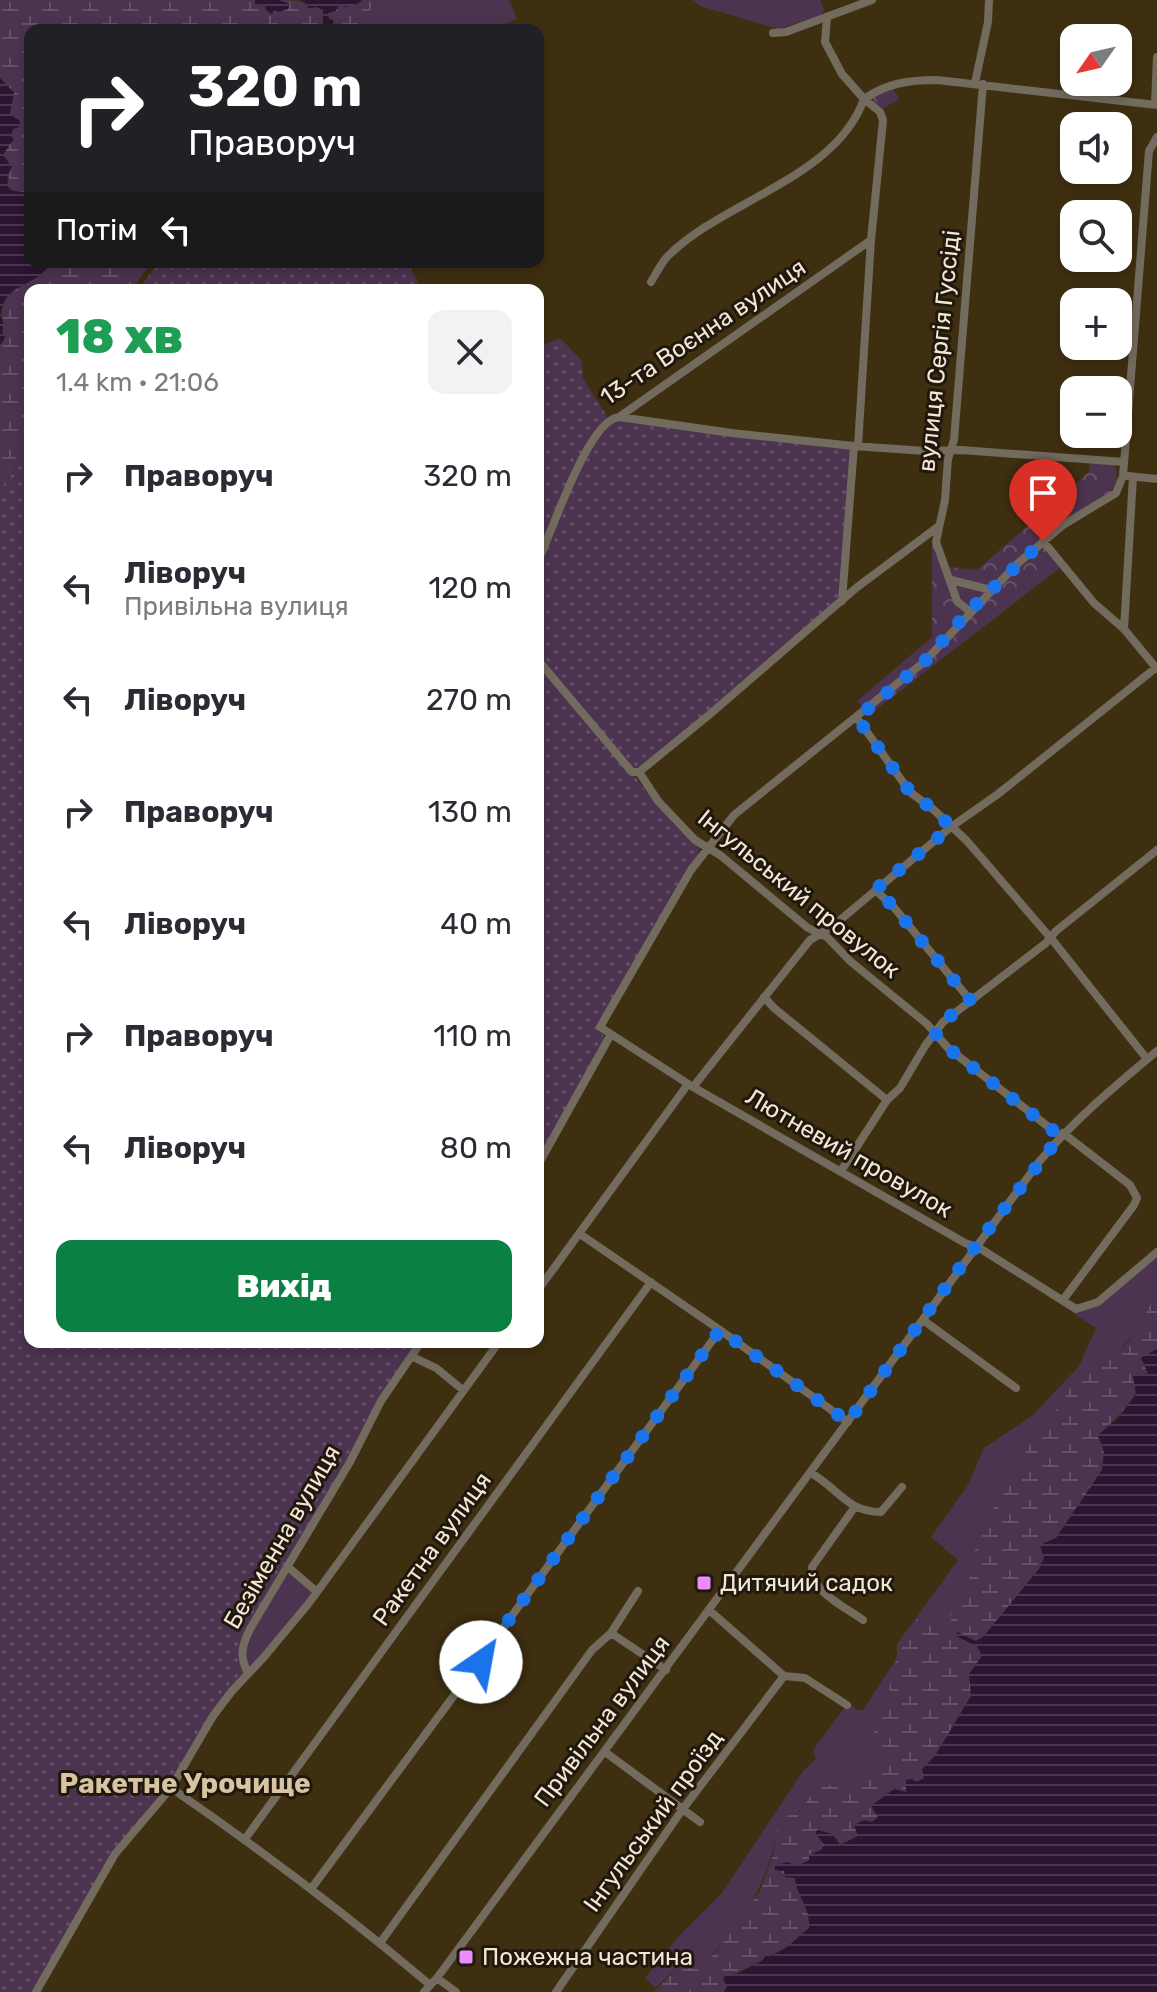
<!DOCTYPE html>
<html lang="uk">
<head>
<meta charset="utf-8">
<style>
	body { margin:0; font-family:Rubik,sans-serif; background:#f2f2f3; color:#2b2b33; height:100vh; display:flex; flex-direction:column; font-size:30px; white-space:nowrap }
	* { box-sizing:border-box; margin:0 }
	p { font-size:26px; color:#7c7c81 }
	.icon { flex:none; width:44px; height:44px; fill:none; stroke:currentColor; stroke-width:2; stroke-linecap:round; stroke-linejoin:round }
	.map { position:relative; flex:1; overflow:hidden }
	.panel { position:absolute; left:24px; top:284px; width:520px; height:1064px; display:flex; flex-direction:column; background:#fff; border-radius:16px; box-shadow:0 4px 12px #0003 }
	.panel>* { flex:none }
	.top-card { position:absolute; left:24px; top:24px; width:520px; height:244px; border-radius:16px; box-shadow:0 4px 12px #0003; background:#202124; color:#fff; overflow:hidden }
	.needle { width:52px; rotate:236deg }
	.buttons { position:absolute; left:1060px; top:24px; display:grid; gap:16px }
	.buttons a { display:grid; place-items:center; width:72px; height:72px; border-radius:16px; background:#fff; box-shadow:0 4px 12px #0003; font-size:40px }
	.pin { position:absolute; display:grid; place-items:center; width:68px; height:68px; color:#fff; margin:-82px -34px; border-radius:50% 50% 50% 0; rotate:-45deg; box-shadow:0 0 8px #0007 }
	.pin .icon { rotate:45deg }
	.me { position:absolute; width:88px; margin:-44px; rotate:33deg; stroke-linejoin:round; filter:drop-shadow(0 0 6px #0008) }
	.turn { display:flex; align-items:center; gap:28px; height:168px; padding:0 32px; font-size:36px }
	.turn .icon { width:104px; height:104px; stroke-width:2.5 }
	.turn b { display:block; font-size:56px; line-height:68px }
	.then { display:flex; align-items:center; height:76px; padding:0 32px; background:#0003; gap:16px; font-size:30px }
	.round { display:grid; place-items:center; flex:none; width:84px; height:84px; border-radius:16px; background:#f2f2f3 }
	.summary { display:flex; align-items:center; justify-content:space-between; height:136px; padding:0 32px }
	h1 { font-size:48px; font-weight:800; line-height:60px; color:#1e9e55 }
	.primary-button { display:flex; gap:16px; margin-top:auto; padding:16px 32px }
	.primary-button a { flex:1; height:92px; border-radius:16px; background:#0b8043; color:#fff; font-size:32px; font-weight:800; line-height:92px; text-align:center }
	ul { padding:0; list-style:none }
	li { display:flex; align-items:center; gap:24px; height:112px; padding:0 32px }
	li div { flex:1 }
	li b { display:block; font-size:30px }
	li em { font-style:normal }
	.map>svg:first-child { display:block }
</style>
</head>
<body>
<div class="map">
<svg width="1157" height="1992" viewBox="0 0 1157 1992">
	<defs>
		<pattern id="wetland-marsh" width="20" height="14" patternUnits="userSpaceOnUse" patternTransform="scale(2)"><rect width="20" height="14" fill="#4c3451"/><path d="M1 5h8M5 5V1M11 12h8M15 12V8" fill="none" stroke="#665169"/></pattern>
		<pattern id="park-crowns" width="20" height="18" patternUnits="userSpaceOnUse" patternTransform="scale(2)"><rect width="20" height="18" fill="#4c3451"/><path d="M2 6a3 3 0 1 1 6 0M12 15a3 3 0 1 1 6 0" fill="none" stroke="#665169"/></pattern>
		<pattern id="garden-dots" width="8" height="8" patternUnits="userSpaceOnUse" patternTransform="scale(2)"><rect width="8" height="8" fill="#4c3451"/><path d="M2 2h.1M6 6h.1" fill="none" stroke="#665169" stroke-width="1.8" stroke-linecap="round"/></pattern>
		<pattern id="water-rules" width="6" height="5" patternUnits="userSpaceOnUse" patternTransform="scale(2)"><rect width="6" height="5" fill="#2d1432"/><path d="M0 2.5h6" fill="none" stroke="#4c364f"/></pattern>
	</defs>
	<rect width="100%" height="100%" fill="#3f2f11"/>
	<path fill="#4c3451" d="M 381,0 L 509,0 L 517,19 L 488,30 L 354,30 L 363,17 Z
		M 693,0 L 820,0 L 824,10 L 820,16 L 778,29 L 700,6 Z
		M 237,8 L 281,30 C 266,30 248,23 236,14 Z
		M 30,424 C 30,449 16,470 0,489 L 0,479 C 19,466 14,441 30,424 Z
		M 1157,1249 L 1157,1293 L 1135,1332 L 1114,1358 L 1100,1362 L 1027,1448 L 1017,1475 L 993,1509 L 975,1541 L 976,1570 L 965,1587 L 953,1627 L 947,1632 L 919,1616 L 889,1689 L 894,1698 L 883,1710 L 883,1759 L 853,1778 L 830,1786 L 826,1776 L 797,1813 L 777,1829 C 768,1885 742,1924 703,1965 L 682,1963 L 655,1988 L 645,1978 L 677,1938 L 722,1893 L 803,1771 L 816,1759 L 813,1750 L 848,1703 L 858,1710 L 863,1710 L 897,1658 L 897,1644 L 958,1560 L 931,1537 L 968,1485 L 984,1448 L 1033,1415 L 1079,1366 L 1096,1328 L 1073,1313 L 1078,1306 L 1096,1300 Z
		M 289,1572 L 311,1592 L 311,1597 L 253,1666 L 248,1667 L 245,1664 L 246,1641 Z"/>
	<path fill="url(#wetland-marsh)" d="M 0,0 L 255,0 L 255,4 L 274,10 L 282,2 L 279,0 C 292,0 304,0 311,9 L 316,7 L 323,10 L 322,19 L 329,30 L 322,30 L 318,24 L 315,25 L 314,30 L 281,30 L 237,9 L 236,14 L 269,30 L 30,30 L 30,193 L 13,191 L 8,187 L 9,173 L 3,155 L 13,139 L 11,137 L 13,129 L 9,114 L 14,92 L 0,78 Z
		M 362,0 L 381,0 L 363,17 L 354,30 L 333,30 L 333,20 L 329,19 L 328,13 L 340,5 L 357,5 Z
		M 50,262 L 152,262 L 131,290 L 30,290 L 30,424 L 17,449 L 14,470 L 8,477 L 0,479 L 0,346 L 5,338 L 2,333 C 4,321 0,312 5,300 C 13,281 43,281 50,262 Z
		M 1157,1293 L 1157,1349 L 1141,1358 L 1148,1373 C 1135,1398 1120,1416 1098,1435 L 1104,1452 L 1102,1470 L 1056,1538 L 1040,1545 L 1044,1558 L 1039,1569 L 983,1637 L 976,1642 L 958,1632 L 956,1636 L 977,1646 L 982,1656 L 969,1674 L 971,1696 L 935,1756 L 922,1769 L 924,1778 L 907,1793 L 874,1812 L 878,1817 L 872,1822 L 855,1826 L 858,1836 L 840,1845 L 837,1839 L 815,1833 L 825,1845 L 821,1850 L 809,1855 L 809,1860 C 800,1866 792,1864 784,1871 L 795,1878 C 797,1897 811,1908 809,1928 L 787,1947 L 731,1976 L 724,1992 L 654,1992 L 682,1963 L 703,1965 L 717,1951 L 760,1891 L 773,1855 L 777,1829 L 787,1816 L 798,1813 L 826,1775 L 830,1786 L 853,1778 L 882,1759 C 867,1733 874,1720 894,1698 L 889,1689 L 899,1647 L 919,1616 L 947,1632 L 952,1627 L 949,1606 L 975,1570 L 975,1542 L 993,1509 L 1017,1475 L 1027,1448 L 1050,1420 L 1089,1359 C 1125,1369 1141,1318 1157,1293 Z"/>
	<path fill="url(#park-crowns)" d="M 892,87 L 899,99 L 880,110 L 873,102 L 873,97 Z
		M 1090,462 L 1114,464 C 1119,474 1117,483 1110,492 L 1057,524 L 1040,539 L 1061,567 L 869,715 L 857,701 L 932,637 L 932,543 L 943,547 L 943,557 L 949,567 L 977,570 L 1089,472 Z"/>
	<path fill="url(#garden-dots)" d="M 159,262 L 408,262 L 421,290 L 138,290 Z
		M 560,338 L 581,360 L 583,379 L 609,419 L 849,449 L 852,454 L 840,592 L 834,605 L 634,775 L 652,799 L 699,848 L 698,855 L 596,1028 L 603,1034 L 605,1042 L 538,1163 L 538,340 L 544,345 Z
		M 30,440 L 30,1342 L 418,1342 L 243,1640 L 245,1673 L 168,1787 L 112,1852 L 33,1992 L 0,1992 L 0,489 L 13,473 Z"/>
	<path fill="url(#water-rules)" d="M 255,0 L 279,0 L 290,4 L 288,9 L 279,12 L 274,10 L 272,14 L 266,10 L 265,6 L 255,4 Z
		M 300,0 L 362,0 C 357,5 346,9 339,5 L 336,11 L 328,13 L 329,19 L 333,20 L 333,30 L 329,30 L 323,23 L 323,10 L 316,7 L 308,8 L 307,3 Z
		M 0,78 L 14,93 L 10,114 L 20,121 L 19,127 L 13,129 L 11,136 L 14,139 L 3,155 L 12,167 L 7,178 L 8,187 L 13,191 L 30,193 L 30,262 L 50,262 C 41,286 5,282 1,312 C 0,322 3,315 3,325 C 3,337 0,327 5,337 L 0,346 Z
		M 1157,1349 L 1157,1992 L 724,1992 L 727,1987 L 723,1979 L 727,1974 L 732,1976 L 762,1961 L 766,1955 L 770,1957 L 787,1947 L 809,1928 C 811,1908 797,1897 795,1878 L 785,1877 L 784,1871 L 775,1870 L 775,1866 L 787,1862 C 794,1866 802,1865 809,1860 L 809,1855 L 821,1850 L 824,1845 L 815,1832 L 818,1830 L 832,1834 L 840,1845 L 858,1836 L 854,1825 L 864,1820 L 872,1822 L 878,1817 L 871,1806 L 894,1789 L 906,1792 L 906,1780 L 912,1779 L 917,1782 L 924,1778 L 922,1769 L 935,1756 L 971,1696 L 969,1674 L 982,1656 L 977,1646 L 956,1636 L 957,1632 L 976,1641 L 983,1637 L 1039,1569 L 1044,1558 L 1040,1545 L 1056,1538 L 1102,1470 L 1104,1452 L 1098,1435 L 1118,1418 L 1136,1395 L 1133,1376 L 1148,1373 L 1141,1358 Z"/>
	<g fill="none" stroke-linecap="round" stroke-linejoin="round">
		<path stroke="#736b5e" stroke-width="8" d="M 827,18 L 825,42 L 842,74 L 864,99 L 880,112 L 883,120 L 871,240 L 858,446
			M 773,33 L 786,32 L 872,0
			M 975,83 L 988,22 L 989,0
			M 864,99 C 887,83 909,80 937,80 L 1157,105
			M 1155,104 L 1157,57
			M 1157,137 L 1149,151 L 1123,476 L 1116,493 L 1063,525 L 1016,565 L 924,662 L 734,815 L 691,870 L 600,1027 L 693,1087 L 965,1243 L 981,1249 L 1076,1309 L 1098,1302 L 1157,1252
			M 651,282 C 656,274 661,263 668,256 C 724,200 836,178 864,99
			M 619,417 L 732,433 L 854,446 L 925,451 L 961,450 L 1124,462
			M 1128,476 L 1157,479
			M 1043,541 L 1094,603 L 1124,629 L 1157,669
			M 538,561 C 552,532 588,420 619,417 L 871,240
			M 951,580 L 991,590
			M 842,601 L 854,446
			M 969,611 L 957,601 L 936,542 L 945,500 L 948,459 L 954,440 L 983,84
			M 1124,629 L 1133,477
			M 538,660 L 632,772 L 639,772 L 658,801 L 695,840 L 720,855 L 808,928 L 827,937 L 850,961 L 927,1024 L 948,1048 L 1060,1136
			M 857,718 L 910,792 L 934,810 L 967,841 L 1054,942 L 1147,1059
			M 639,772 L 709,715 L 856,588 L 939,526
			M 875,890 L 892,905 L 970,1000
			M 764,997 L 774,1008 L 887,1100
			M 693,1087 L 810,940 L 833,926 L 951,827 L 998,794 L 1157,667
			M 1063,1133 L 1130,1185 L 1137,1198 L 1134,1205 L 1063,1300
			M 538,1165 L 610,1036
			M 841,1171 L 887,1100 L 900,1088 L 925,1046 L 943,1022 L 1046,943 L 1056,931 L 1157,850
			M 580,1234 L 720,1330 L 848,1422
			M 538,1290 L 688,1084
			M 923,1320 L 1016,1388
			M 413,1357 L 436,1368 L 463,1390
			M 811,1473 C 839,1489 847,1512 881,1512 L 902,1487
			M 854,1508 L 812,1567 C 811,1592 844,1606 863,1620
			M 288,1567 L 317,1592
			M 709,1610 L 784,1676 L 805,1678 L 847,1705
			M 611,1633 L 638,1591
			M 248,1673 C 239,1657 242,1645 250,1629 L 350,1462 L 381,1401 L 421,1342
			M 605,1752 L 700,1822
			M 171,1788 C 260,1849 346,1914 429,1984
			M 245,1839 L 651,1282
			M 311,1889 L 461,1686 L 467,1683 L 508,1621 L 720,1330
			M 380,1943 L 592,1650 L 611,1633 L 666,1670
			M 437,1978 L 456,1992
			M 36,1992 L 115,1854 L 171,1788 L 213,1716 L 232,1691 L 264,1657 L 309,1603 L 499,1342
			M 424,1992 L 437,1978 L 1039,1162 C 1074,1120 1115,1086 1157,1051
			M 556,1992 L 682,1810 L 784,1676"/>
	</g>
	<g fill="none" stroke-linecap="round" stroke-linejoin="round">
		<path stroke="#1a73e8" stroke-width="14" stroke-dasharray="0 25.2" d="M 481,1662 L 508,1621 L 720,1330 L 848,1422 L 975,1247 L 1060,1136 L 948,1048 L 935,1033 L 943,1022 L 970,1000 L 892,905 L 875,890 L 951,827 L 934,810 L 910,792 L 857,718 L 924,662 L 969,611 L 1043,541"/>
	</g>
	<g fill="#ea8dfd" stroke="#20180c" stroke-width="3">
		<rect x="696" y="1575" width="16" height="16" rx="4"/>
		<rect x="458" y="1949" width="16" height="16" rx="4"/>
	</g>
	<g text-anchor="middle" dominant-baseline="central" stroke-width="6" stroke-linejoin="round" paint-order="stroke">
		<g font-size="24" fill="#f2e7d7" stroke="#20180c">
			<text transform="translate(703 332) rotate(-34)">13-та Воєнна вулиця</text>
			<text transform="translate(939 351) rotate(-84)">вулиця Сергія Гуссіді</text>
			<text transform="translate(799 894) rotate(39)">Інгульський провулок</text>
			<text transform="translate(849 1153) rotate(30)">Лютневий провулок</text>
			<text transform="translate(282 1537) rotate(-60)">Безіменна вулиця</text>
			<text transform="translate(432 1549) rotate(-54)">Ракетна вулиця</text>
			<text transform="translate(602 1721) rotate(-53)">Привільна вулиця</text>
			<text transform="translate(653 1821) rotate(-54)">Інгульський проїзд</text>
		</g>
		<g font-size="24" fill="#f2e7d7" stroke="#20180c" text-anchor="start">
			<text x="720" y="1583">Дитячий садок</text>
			<text x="482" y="1957">Пожежна частина</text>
		</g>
		<g font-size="28" font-weight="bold" fill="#d8c4a3" stroke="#20180c">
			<text x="185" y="1783">Ракетне Урочище</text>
		</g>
	</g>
</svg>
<div class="buttons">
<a><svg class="needle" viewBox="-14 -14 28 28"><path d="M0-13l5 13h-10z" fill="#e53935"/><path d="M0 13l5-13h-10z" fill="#7c7c81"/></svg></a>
<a><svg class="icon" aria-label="sound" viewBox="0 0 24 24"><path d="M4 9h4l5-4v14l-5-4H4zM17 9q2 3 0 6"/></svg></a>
<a><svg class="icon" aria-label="search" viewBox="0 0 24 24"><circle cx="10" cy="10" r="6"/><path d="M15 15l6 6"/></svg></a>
<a>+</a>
<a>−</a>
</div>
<div class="pin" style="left:1043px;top:541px;background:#d93025"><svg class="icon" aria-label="arrive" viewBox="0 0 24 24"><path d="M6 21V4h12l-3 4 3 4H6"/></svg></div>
<svg class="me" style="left:481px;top:1662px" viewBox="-20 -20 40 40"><circle r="19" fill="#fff"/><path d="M0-13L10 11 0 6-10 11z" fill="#1a73e8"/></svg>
<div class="top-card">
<div class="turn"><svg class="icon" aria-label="right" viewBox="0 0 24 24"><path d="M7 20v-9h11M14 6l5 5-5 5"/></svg><div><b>320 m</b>Праворуч</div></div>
<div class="then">Потім<svg class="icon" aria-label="left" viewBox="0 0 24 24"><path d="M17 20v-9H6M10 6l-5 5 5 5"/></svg></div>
</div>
<section class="panel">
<div class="summary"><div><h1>18 хв</h1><p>1.4 km · 21:06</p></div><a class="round"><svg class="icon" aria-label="close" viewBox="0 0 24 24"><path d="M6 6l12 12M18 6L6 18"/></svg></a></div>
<ul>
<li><svg class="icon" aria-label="right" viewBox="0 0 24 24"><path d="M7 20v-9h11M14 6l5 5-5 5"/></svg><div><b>Праворуч</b></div><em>320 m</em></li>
<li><svg class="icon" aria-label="left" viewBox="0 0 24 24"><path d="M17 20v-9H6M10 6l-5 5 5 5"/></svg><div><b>Ліворуч</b><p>Привільна вулиця</p></div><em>120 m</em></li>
<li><svg class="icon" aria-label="left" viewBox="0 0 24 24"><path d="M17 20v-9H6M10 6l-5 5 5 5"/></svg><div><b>Ліворуч</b></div><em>270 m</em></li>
<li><svg class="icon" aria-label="right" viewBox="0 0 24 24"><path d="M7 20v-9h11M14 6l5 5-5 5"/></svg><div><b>Праворуч</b></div><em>130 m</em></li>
<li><svg class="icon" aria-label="left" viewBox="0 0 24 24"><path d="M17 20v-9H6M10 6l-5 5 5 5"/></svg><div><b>Ліворуч</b></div><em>40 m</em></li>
<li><svg class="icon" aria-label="right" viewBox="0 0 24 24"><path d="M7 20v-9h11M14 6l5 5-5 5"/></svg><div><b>Праворуч</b></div><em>110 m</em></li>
<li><svg class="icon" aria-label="left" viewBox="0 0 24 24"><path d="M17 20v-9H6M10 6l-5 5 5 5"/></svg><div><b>Ліворуч</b></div><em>80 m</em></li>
</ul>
<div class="primary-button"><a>Вихід</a></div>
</section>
</div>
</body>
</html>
